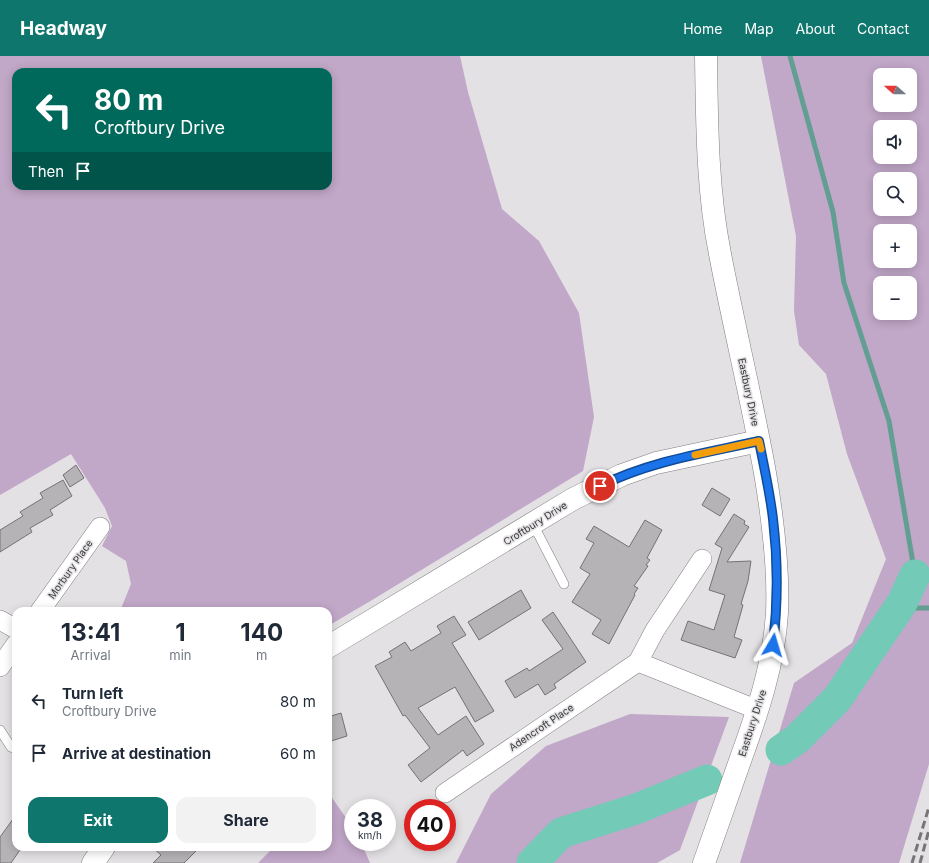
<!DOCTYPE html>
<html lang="en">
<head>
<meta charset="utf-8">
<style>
	body { margin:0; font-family:Inter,sans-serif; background:#f2f2f3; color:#1f2937; height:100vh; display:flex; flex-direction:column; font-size:15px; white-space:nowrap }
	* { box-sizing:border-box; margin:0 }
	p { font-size:13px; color:#747a83 }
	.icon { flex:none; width:22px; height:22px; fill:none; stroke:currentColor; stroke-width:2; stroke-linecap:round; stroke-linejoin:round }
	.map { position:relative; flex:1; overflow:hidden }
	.sheet { position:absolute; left:12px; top:551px; width:320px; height:244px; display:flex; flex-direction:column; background:#fff; border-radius:12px; box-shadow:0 2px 10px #0003 }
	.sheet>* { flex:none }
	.hud { position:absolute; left:12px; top:12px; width:320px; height:122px; border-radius:12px; box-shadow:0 2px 10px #0003; background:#00695c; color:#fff; overflow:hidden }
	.needle { width:26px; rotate:291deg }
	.buttons { position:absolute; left:873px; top:12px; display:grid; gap:8px }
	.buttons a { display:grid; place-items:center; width:44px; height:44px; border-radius:8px; background:#fff; box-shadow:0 2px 10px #0003; font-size:20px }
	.speed { position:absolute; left:344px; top:743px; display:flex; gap:8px; font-size:20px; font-weight:700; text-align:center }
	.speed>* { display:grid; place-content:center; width:52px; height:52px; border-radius:50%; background:#fff; box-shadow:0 2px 10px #0003; line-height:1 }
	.speed small { font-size:10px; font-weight:400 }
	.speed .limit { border:6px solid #d22; background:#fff; color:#111 }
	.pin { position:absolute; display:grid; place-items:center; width:34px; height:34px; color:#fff; margin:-17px; border:2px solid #fff; border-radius:50%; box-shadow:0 1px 4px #0007 }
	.me { position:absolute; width:44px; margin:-22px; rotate:7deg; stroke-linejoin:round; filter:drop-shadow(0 0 3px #0008) }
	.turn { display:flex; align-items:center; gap:14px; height:84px; padding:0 16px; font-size:18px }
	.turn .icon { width:52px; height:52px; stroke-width:2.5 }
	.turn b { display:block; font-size:28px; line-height:34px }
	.then { display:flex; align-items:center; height:38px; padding:0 16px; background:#0003; gap:8px; font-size:15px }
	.eta { display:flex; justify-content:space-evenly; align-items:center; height:68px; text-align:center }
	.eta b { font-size:24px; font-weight:700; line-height:28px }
	.action { display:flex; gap:8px; margin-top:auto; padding:8px 16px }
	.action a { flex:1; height:46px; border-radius:12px; background:#0f766e; color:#fff; font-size:16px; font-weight:700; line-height:46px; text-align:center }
	.action a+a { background:#f2f2f3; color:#1f2937 }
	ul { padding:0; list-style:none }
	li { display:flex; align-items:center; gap:12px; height:52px; padding:0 16px }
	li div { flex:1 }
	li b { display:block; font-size:15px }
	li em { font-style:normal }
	header { display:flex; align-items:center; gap:24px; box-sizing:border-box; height:56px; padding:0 20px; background:#0f766e; color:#fff }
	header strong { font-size:19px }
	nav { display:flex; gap:22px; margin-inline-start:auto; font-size:14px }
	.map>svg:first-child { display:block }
</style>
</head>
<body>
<header>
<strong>Headway</strong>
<nav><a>Home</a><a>Map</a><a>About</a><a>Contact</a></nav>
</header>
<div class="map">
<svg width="929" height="807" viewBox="0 0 929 807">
	<rect width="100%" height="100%" fill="#e3e1e4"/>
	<path fill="#c1a7c8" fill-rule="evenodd" d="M 0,0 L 460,0 L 468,36 L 502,153 L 539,185 L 579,257 L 594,361 L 583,415 C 498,466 414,520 328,570 L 328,555 L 120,555 L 131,528 L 126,505 L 102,490 L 112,470 L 105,452 L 71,398 L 0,439 ZM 16,16 L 328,16 L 328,130 L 16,130 Z
		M 761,0 L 929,0 L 929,708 L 899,807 L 740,807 L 794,627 L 852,587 L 886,503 L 847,398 L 826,318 L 799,289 L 794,255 L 796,180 ZM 880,19 L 910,19 L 910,49 L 880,49 ZM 880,71 L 910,71 L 910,101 L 880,101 ZM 880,123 L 910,123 L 910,153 L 880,153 ZM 880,175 L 910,175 L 910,205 L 880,205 ZM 880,227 L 910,227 L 910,257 L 880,257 Z
		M 630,658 L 729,661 L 680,794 L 657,807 L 456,807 L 491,738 L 546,690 Z
		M 328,736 L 353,772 L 353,786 L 361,786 L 370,807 L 258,807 L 274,791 L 328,791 Z"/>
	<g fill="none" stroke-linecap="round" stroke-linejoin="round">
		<path stroke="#629e92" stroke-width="5" d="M 790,0 L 833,156 L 844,227 L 889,365 L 915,519
			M 897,554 L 906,552 L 929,552"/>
		<path stroke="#73cab7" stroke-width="31" d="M 781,694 L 797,683 L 837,643 L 902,547 L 915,519
			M 532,807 L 561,777 L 636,753 L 707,724"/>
	</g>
	<path fill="#b6b3b7" stroke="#757275" d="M 76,409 L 84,422 L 70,431 L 63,419 Z
		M 63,424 L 72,440 L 50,454 L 53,459 L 30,472 L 32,476 L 0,496 L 0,474 L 23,460 L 20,456 L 43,442 L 40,437 Z
		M 712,432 L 730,443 L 720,460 L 702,449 Z
		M 734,458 L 745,465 L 744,468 L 749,471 L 727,506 L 751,505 L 748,525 L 741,548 L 743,549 L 734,581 L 742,584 L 735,602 L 681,584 L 688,565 L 714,574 L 725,539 L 709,534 L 722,492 L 715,488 Z
		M 645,464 L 662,474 L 647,502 L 650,504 L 646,509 L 648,510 L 634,530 L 638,532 L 634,538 L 635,539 L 609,588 L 592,578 L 601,564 L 572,546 L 590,518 L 580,512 L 594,487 L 586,483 L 594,470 L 629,491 Z
		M 521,534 L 531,552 L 479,584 L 468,566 Z
		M 553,556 L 586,606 L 554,628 L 556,632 L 545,639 L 538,628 L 515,642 L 505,625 L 527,612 L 529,615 L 563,593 L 542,564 Z
		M 454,560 L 466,579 L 452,587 L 494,655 L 475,666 L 455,631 L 418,652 L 438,679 L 466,660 L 484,688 L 467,700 L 463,694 L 421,726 L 408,709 L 430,692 L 405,659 L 403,660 L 375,610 L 392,601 L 389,596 L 405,586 L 411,595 L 441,577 L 437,570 Z
		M 341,657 L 347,680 L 328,686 L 328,661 Z
		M 16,759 L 16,791 L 22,791 L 11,807 L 0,807 L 0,781 Z
		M 152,791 L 200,791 L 184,807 L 153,807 L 161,799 Z"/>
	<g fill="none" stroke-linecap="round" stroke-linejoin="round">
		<defs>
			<path id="lane" d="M 533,468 L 564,528
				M 0,674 L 11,691 L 16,693"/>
			<path id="street" d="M 40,555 L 100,471
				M 0,564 L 16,573
				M 638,606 L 758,654
				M 0,611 L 16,588
				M 445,737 L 638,606 L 655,574 L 702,503"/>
			<path id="secondary" d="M 328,591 L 573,443 L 622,419 L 656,407 L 759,385
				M 93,807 L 104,791
				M 704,807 C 716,772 729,737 741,702 C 758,655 774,607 777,557 C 779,510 773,464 765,417 C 752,344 734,271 720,198 C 707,133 707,67 706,0"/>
		</defs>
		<use href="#lane" stroke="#807e80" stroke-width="10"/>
		<use href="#street" stroke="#807e80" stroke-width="20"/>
		<use href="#secondary" stroke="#807e80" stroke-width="23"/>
		<use href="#lane" stroke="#fff" stroke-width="9"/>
		<use href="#street" stroke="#fff" stroke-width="19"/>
		<use href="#secondary" stroke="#fff" stroke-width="22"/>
		<path stroke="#767577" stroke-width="3" stroke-dasharray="8 4" stroke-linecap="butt" d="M 912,807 L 929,751
			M 920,807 L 929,774"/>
	</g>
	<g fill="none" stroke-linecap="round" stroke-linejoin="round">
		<defs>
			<path id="route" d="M 600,430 C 650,405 705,397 759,385 C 764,411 770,437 773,463 C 778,505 778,547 773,589"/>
		</defs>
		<use href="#route" stroke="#114b97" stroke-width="10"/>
		<use href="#route" stroke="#1a73e8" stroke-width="7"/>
		<path stroke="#f59e0b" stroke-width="7" d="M 695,399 L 759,385 L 761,393"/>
	</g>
	<g text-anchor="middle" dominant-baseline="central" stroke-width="3" stroke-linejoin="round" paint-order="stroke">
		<g font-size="10" fill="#39383a" stroke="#e3e1e4">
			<text transform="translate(749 336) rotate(78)">Eastbury Drive</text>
			<text transform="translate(535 467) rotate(-32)">Croftbury Drive</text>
			<text transform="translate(70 513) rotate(-55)">Morbury Place</text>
			<text transform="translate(752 667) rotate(-72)">Eastbury Drive</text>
			<text transform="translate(541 671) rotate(-34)">Adencroft Place</text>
		</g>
	</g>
</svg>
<div class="buttons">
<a><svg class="needle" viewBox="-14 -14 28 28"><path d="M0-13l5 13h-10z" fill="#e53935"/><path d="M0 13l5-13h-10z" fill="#747a83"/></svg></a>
<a><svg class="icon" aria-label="sound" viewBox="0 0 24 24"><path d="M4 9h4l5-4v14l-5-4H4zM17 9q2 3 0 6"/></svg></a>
<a><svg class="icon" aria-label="search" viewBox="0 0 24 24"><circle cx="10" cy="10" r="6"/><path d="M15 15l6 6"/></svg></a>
<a>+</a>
<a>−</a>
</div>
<div class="speed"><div>38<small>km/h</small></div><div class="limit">40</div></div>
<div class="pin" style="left:600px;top:430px;background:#d93025"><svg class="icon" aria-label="arrive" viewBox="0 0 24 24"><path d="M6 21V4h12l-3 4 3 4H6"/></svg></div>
<svg class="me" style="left:773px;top:589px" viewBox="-20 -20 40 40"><path d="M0-17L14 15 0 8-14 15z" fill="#1a73e8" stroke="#fff" stroke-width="4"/></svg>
<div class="hud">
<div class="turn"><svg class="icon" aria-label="left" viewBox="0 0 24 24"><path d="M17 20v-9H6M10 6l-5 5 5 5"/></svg><div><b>80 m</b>Croftbury Drive</div></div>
<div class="then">Then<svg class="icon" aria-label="arrive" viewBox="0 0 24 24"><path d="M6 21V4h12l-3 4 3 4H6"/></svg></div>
</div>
<section class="sheet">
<div class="eta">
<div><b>13:41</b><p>Arrival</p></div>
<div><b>1</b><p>min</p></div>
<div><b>140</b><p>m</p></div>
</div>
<ul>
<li><svg class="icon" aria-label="left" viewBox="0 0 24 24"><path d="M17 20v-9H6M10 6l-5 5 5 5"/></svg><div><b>Turn left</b><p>Croftbury Drive</p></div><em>80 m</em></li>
<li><svg class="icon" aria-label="arrive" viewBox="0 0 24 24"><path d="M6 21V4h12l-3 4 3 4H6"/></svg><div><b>Arrive at destination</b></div><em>60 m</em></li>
</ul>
<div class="action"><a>Exit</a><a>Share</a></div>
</section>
</div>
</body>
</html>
